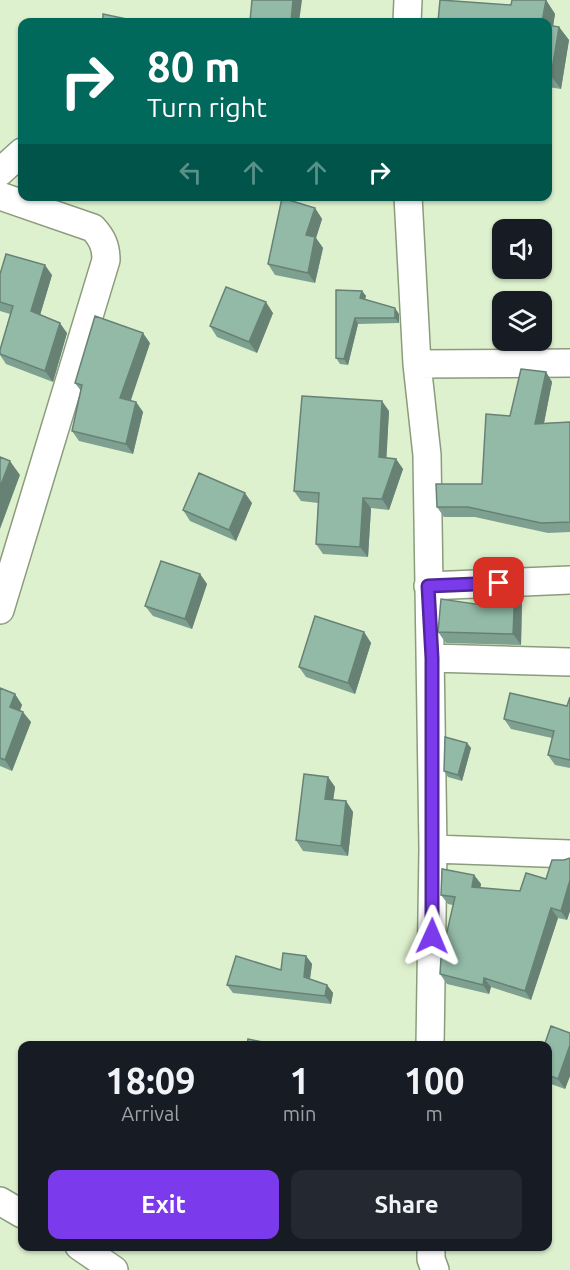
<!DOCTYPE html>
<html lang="en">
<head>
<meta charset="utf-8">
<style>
	body { margin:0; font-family:Ubuntu,sans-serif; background:#242831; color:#f1f3f6; height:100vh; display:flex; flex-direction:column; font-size:22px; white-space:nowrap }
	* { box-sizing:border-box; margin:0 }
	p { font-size:20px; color:#9ea1a6 }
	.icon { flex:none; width:33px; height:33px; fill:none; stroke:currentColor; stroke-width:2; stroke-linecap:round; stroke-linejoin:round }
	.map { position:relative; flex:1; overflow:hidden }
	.drawer { position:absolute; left:18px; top:1041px; width:534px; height:210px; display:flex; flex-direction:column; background:#171b24; border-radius:12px; box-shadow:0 2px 4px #0004 }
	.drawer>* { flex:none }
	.hud { position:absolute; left:18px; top:18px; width:534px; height:183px; border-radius:12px; box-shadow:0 2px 4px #0004; background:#00695c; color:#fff; overflow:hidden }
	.tools { position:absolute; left:492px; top:219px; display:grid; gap:12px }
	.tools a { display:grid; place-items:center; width:60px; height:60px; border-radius:12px; background:#171b24; box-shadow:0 2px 4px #0004; font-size:30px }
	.pin { position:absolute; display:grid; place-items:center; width:51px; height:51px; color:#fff; margin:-26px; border-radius:12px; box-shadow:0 3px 9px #0006 }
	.me { position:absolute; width:66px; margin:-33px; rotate:1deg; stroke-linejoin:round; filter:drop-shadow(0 0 4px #0008) }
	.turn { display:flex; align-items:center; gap:21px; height:126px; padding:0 30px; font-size:27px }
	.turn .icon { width:78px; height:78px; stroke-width:2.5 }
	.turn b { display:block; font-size:42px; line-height:51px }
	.lanes { display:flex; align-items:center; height:57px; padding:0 30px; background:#0003; justify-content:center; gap:30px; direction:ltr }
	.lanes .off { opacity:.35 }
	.eta { display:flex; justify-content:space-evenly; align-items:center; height:102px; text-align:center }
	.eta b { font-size:36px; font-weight:700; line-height:42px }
	.cta { display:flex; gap:12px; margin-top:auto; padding:12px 30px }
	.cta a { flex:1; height:69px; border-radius:12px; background:#7c3aed; color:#fff; font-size:24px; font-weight:700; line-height:69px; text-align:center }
	.cta a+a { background:#242831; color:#f1f3f6 }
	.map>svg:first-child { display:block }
</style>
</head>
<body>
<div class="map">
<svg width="570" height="1270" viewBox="0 0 570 1270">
	<rect width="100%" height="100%" fill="#def1ce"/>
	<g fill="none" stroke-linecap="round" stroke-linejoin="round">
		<defs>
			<path id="street" d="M 407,22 L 408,0
				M 0,172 L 22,152
				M 0,196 L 93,228 C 102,238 106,246 106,260 L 0,610
				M 408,196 L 417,364 L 427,455 L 433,849 L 430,1046
				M 417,364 L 570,363
				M 428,586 L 570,580
				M 432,658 L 570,662
				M 433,849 L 570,854
				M 0,1201 L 22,1214
				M 79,1246 L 114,1270
				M 431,1246 L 431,1259 L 435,1270"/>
		</defs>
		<use href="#street" stroke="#8b9c7c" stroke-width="30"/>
		<use href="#street" stroke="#fff" stroke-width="27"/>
	</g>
	<path fill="#7ea090" d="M 546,0 L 555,14 L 553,26 L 559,27 L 569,40 L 561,89 L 548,87 L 548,22 L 511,5 Z
		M 139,196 L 154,196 L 153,199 Z
		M 315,208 L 322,219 L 316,238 L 323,248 L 315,283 L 275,275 L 268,264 Z
		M 0,274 L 52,275 L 40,315 L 67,333 L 53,382 L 6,364 L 0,355 L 0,350 L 10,314 L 0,311 Z
		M 362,291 L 366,296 L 365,299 L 399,314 L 399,323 L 358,324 L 348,365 L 340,364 L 336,358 Z
		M 273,313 L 257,353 L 217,337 L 210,326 Z
		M 150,343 L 130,401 L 136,402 L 143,412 L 133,454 L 79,441 L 72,431 L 81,391 L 75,383 Z
		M 546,372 L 552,382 L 544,423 L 570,422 L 570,532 L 548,533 L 475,517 L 444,517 L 437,507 L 482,484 L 510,416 Z
		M 389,411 L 386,458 L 396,459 L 403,469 L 389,510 L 371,508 L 368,557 L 323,554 L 316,544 L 318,503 L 301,501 L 294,491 Z
		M 252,503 L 236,541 L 190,521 L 183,510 Z
		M 200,574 L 207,584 L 192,629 L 153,616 L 145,606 Z
		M 522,600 L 521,645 L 446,643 L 438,632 L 489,606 Z
		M 364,632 L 371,643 L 355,694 L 306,677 L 299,667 Z
		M 0,688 L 15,694 L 22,705 L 20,711 L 31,722 L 12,771 L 0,766 Z
		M 570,697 L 570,768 L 555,765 L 548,755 L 552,738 L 511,729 L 504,719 L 567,706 Z
		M 467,743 L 471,748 L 462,781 L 448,777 L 444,771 Z
		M 328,777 L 335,787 L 333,800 L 346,801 L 353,812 L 348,856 L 303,851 L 296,840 Z
		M 570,858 L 570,911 L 567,920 L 558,918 L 531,1000 L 491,987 L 489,994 L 447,984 L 440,974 L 453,905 L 448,904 L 441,895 L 474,875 L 481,884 L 480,888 L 520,891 L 546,879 L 564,860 Z
		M 306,956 L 312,964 L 310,979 L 327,985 L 333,993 L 331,1004 L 233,993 L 227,985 L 281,970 Z
		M 570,1033 L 570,1076 L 565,1089 L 548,1083 L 548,1046 Z"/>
	<path fill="#678275" d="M 293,0 L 302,0 L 299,22 L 291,22 Z
		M 546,0 L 555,14 L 551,38 L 548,32 L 548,22 L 542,22 Z
		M 559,27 L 569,40 L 561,89 L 551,76 Z
		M 315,208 L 322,219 L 316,238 L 323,248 L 315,283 L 308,273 L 306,235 Z
		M 45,265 L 52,275 L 38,322 L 31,311 Z
		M 362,291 L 366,296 L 364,303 L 360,298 Z
		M 266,302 L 273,313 L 257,353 L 249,342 Z
		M 395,308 L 399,314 L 399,323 L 395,318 Z
		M 355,318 L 358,324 L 348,365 L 344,359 Z
		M 60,323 L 67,333 L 53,382 L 45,371 Z
		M 143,333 L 150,343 L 128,409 L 120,398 Z
		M 546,372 L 552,382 L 542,433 L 535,424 Z
		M 382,401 L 389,411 L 386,467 L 379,457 Z
		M 136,402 L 143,412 L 133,454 L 126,444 Z
		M 396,459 L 403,469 L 389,510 L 382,499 Z
		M 10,461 L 20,475 L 0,529 L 0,487 Z
		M 245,493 L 252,503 L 236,541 L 229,530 Z
		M 363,498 L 371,508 L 368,557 L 360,547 Z
		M 200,574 L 207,584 L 192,629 L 185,619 Z
		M 515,590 L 522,600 L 521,645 L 513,634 Z
		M 364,632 L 371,643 L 355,694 L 348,683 Z
		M 15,694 L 22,705 L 17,717 L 10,707 Z
		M 23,712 L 31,722 L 12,771 L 5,760 Z
		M 467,743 L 471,748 L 462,781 L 458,775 Z
		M 328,777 L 335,787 L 332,809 L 325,799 Z
		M 346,801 L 353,812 L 348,856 L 341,846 Z
		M 474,875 L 481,884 L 479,896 L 472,887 Z
		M 570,880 L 570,911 L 567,920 L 561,911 Z
		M 551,908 L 558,918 L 531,1000 L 525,991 Z
		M 306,956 L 312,964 L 309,985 L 304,977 Z
		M 484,978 L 491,987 L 489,994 L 483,985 Z
		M 327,985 L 333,993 L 331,1004 L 325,996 Z
		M 570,1045 L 570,1076 L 565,1089 L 558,1079 Z"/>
	<path fill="#93baa7" stroke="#678275" stroke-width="1.5" d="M 252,0 L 293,0 L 291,22 L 261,22 L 250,21 Z
		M 440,0 L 511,5 L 512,0 L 546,0 L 542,22 L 438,22 Z
		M 103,14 L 127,19 L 127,22 L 103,22 Z
		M 548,25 L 559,27 L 551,76 L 548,75 Z
		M 282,198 L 315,208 L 306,235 L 315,237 L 308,273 L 268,264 Z
		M 6,254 L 45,265 L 31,311 L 60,323 L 45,371 L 0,354 L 0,350 L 13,306 L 0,302 L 0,274 Z
		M 226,287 L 266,302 L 249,342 L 210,326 Z
		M 336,290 L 362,291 L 360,298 L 395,308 L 395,318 L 355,318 L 344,359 L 336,358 Z
		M 95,316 L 143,333 L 120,398 L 136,402 L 126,444 L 72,431 L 82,385 L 75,383 Z
		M 521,369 L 546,372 L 535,424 L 570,422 L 570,522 L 541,523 L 468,507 L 437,507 L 436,484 L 482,484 L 486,414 L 510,416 Z
		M 302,396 L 382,401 L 379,457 L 396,459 L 382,499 L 363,498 L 360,547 L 316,544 L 319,493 L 294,491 Z
		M 0,457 L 10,461 L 0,487 Z
		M 199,473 L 245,493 L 229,530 L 183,510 Z
		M 161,561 L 200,574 L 185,619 L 145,606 Z
		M 489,589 L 515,590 L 513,634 L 438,632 L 441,599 L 489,606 Z
		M 315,616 L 364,632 L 348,683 L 299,667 Z
		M 0,688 L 15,694 L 10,707 L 23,712 L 5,760 L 0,758 Z
		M 510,693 L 567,706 L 570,697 L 570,760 L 548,755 L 554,731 L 504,719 Z
		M 445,737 L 467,743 L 458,775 L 444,771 Z
		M 304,774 L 328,777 L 325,799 L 346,801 L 341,846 L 296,840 Z
		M 570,858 L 570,880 L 561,911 L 551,908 L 525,991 L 484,978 L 483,985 L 440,974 L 441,958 L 455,897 L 441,895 L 442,869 L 474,875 L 472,887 L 520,891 L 526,873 L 546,879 L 552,860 L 564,860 Z
		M 283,953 L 306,956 L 304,977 L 327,985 L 325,996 L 227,985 L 236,956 L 281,970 Z
		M 551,1026 L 570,1033 L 570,1045 L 558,1079 L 548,1075 L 548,1046 L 544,1046 Z
		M 248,1039 L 277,1045 L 276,1046 L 247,1046 Z"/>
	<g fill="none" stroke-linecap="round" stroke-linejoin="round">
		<defs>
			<path id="route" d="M 432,936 L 432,658 L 428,586 L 499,583"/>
		</defs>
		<use href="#route" stroke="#51269a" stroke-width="15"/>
		<use href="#route" stroke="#7c3aed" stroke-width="10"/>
	</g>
</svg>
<div class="tools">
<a><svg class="icon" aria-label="sound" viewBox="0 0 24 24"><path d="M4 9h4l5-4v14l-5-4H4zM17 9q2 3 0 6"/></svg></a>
<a><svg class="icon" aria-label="layers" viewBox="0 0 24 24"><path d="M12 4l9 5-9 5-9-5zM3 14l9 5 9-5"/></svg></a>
</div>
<div class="pin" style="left:499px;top:583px;background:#d93025"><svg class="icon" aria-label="arrive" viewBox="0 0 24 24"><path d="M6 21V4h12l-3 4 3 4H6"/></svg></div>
<svg class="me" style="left:432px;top:936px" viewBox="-20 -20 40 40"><path d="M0-17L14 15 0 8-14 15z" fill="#7c3aed" stroke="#fff" stroke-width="4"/></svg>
<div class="hud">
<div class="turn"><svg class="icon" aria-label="right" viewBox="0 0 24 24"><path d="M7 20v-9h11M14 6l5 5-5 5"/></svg><div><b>80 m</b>Turn right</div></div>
<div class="lanes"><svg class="icon off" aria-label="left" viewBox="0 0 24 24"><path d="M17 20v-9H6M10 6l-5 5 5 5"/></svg><svg class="icon off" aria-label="ahead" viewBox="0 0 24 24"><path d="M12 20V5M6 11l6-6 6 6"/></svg><svg class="icon off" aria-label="ahead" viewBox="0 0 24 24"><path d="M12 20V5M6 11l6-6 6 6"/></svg><svg class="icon" aria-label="right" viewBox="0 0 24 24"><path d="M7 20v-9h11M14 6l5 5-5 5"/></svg></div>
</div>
<section class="drawer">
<div class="eta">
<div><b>18:09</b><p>Arrival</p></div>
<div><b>1</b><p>min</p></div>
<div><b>100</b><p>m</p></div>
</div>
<div class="cta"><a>Exit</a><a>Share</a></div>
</section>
</div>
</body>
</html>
